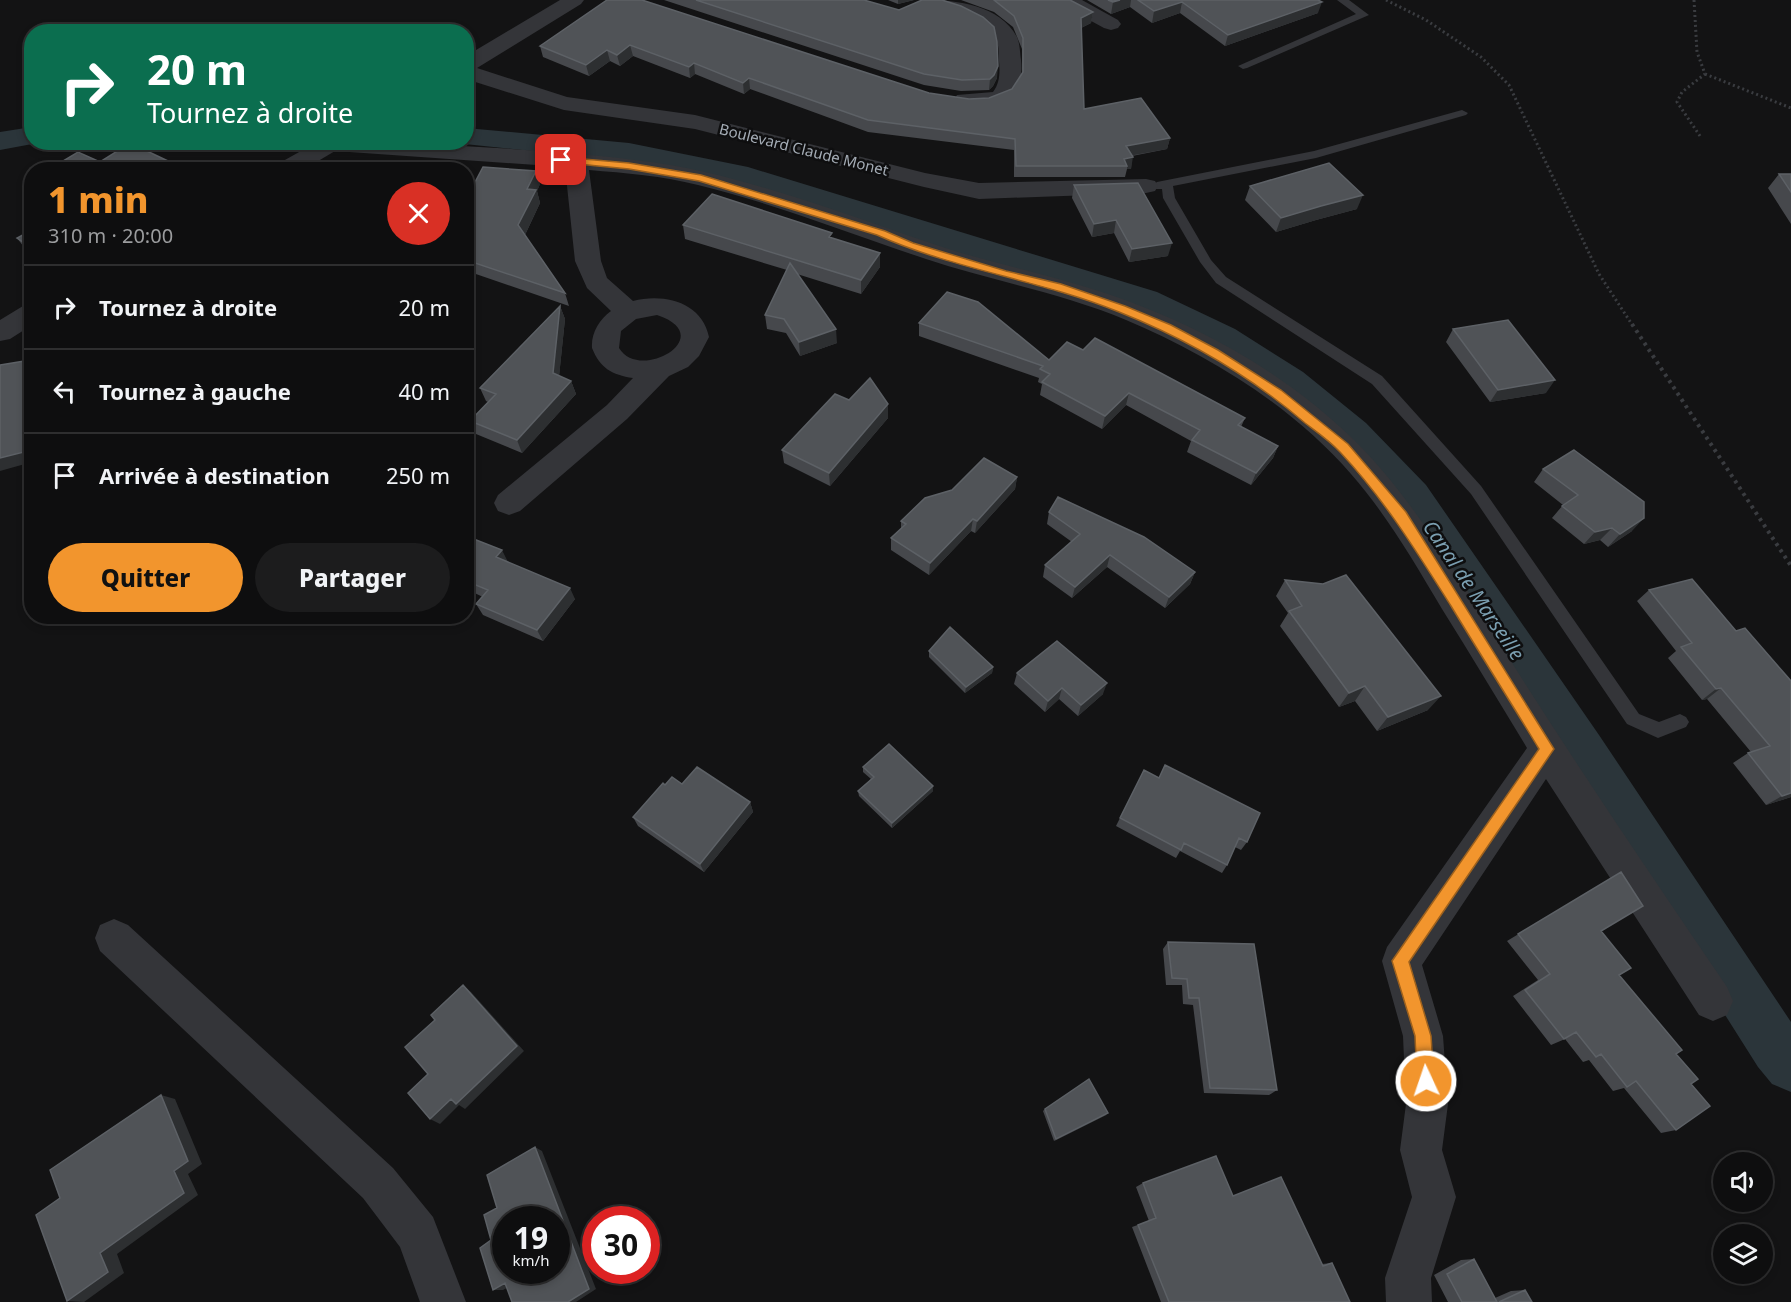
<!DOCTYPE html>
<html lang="fr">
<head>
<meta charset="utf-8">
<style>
	body { margin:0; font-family:"Noto Sans",sans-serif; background:#1c1c1d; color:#f1f3f6; height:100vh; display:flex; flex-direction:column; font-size:22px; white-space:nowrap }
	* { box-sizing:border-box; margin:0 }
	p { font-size:20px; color:#9b9c9e }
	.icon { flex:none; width:33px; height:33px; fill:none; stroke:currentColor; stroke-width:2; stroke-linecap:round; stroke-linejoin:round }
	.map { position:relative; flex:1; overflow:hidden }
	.details { position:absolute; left:24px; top:162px; width:450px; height:462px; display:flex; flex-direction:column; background:#0e0e0f; border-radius:24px; box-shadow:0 3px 9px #0003,0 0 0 2px #2e2e2f }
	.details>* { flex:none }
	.guide { position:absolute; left:24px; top:24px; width:450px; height:126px; border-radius:24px; box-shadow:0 3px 9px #0003,0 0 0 2px #2e2e2f; background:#0b6e4f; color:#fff; overflow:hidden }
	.fabs { position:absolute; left:1713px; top:1152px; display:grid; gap:12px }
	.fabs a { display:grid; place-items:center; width:60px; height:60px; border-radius:50%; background:#0e0e0f; box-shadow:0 3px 9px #0003,0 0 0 2px #2e2e2f; font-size:30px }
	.speed { position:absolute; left:492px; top:1206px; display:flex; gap:12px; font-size:30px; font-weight:700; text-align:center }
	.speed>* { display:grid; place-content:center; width:78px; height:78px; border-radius:50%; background:#0e0e0f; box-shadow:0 3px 9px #0003,0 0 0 2px #2e2e2f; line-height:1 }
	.speed small { font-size:15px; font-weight:400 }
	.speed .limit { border:9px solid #d22; background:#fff; color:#111 }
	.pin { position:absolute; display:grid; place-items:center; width:51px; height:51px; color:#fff; margin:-26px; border-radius:12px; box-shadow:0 3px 9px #0006 }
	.me { position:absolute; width:66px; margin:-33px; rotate:357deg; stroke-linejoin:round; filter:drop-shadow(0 0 4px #0008) }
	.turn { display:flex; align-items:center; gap:21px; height:126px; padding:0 24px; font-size:27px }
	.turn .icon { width:78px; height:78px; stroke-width:2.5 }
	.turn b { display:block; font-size:42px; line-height:51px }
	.round { display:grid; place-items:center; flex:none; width:63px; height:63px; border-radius:32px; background:#1c1c1d }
	.headline { display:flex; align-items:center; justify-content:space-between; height:102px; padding:0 24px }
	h1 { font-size:36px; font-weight:800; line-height:45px; color:#f2952d }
	.primary-button { display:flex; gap:12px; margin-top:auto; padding:12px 24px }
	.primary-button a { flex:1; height:69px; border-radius:36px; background:#f2952d; color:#111; font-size:24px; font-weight:800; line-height:69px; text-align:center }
	.primary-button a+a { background:#1c1c1d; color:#f1f3f6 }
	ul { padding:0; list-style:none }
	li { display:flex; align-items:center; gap:18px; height:84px; padding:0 24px; border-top:2px solid #2e2e2f }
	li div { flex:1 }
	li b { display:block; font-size:22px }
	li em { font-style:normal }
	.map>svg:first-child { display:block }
</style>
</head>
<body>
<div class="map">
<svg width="1791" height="1302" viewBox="0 0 1791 1302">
	<rect width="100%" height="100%" fill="#131314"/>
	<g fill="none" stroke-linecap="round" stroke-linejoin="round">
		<path fill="#2b353a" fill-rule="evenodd" d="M 32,127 L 32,142 L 43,142 L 0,150 L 0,132 Z
			M 466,128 L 629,143 L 748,167 L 1157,292 L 1235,329 L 1303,372 L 1366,423 L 1426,485 L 1599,735 L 1791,1022 L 1791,1092 L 1772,1084 L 1758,1067 L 1567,765 L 1398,507 L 1339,443 L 1277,390 L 1209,346 L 1133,308 L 731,182 L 629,161 L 455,143 L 466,142 Z"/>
		<path stroke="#3a3c40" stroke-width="3" stroke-dasharray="2 3" stroke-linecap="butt" d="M 1386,0 L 1426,20 L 1481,57 L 1509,85 L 1599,274 L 1633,326
			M 1694,0 L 1697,52 L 1705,74 L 1682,92 L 1677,102 L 1700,136
			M 1705,74 L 1791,108"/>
		<path stroke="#3a3c40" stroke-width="4" stroke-dasharray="3 4.5" stroke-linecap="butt" d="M 1632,324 L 1791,566"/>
		<path fill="#343539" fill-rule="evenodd" d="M 1337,0 L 1349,0 L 1369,15 L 1247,68 L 1243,69 L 1238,66 L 1356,14 Z
			M 1462,110 L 1468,113 L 1466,115 L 1316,158 L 1173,186 L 1175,198 L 1211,260 L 1226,277 L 1382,376 L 1481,486 L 1639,714 L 1659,722 L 1680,714 L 1686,717 L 1689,722 L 1686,727 L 1658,738 L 1627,724 L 1471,494 L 1372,384 L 1216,283 L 1200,262 L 1163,198 L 1162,189 L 1153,189 L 1151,186 L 1157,182 L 1314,151 Z"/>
		<path fill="#343539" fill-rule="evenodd" d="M 560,0 L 584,0 L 581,4 L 477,68 L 567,97 L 695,115 L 925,173 L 979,183 L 1146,179 L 1155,181 L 1158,186 L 1155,191 L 1146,193 L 979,199 L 924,187 L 695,129 L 564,110 L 466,79 L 466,56 Z
			M 926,0 C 957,0 1000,5 1017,37 C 1020,44 1020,53 1021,60 C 1023,78 1019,90 1007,103 L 965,107 L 957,105 L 954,100 L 957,95 L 993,92 C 1000,83 1000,72 999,61 C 999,53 999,44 995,37 C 986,19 947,11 929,4 Z
			M 1057,0 L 1082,0 L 1118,20 L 1121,24 L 1118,28 L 1111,30 L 1104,28 L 1060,4 Z
			M 317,142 C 400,142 482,146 564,153 C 611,157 659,161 705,172 C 791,192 874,225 958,252 C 1009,267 1061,278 1111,295 C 1202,326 1292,377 1359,445 C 1424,511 1476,607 1526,685 C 1591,787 1659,887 1727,987 L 1733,1001 L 1727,1015 L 1713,1021 L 1699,1015 L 1546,779 L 1422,965 L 1443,1036 L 1448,1104 L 1442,1150 L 1456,1197 L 1431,1278 L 1432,1302 L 1386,1302 L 1385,1278 L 1412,1197 L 1400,1150 L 1406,1104 L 1403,1036 L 1382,961 L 1387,947 L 1527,748 C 1499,702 1471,655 1442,609 C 1414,562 1387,515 1351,474 C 1292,406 1209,355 1126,320 C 1062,293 992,281 926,259 C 851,234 776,204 698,185 C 663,176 625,173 589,170 L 601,261 L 607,278 L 633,301 C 664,293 702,302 709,337 L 699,356 L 688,367 L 669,376 L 627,419 L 520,511 L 509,515 L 498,511 L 494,503 L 498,495 L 607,405 L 633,378 C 612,375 600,368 592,348 C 591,333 599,320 611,311 L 587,288 L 575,261 L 565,167 L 335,151 L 303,170 L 272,170 L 276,165 ZM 657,315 C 720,336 640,383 619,348 L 621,331 L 636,319 Z
			M 32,303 L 32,325 L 10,339 L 0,341 L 0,320 L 23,306 Z
			M 114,919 L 128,925 L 393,1168 L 433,1217 L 466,1302 L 420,1302 L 400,1247 L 363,1198 L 100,951 L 95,938 L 100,925 Z"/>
	</g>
	<path fill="#46484c" d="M 607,0 L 929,93 L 969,99 L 989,98 L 1012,89 L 1022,74 L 1022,49 L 1013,27 L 994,12 L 961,0 L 1070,0 L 1093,12 L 1091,23 L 1081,28 L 1084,109 L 1170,138 L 1167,149 L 1132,156 L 1131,169 L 1127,169 L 1125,177 L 1014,177 L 1014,150 L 868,132 L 750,89 L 744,94 L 695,74 L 690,78 L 633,56 L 620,66 L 610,61 L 589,76 L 543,57 L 540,46 Z
		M 664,0 L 864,0 L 997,78 L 993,86 L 989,90 L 961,91 L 924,85 Z
		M 888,0 L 914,0 L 898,4 Z
		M 1087,0 L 1318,0 L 1318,13 L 1225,46 L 1180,13 L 1152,23 L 1130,7 L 1111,14 Z
		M 1779,174 L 1791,174 L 1791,224 L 1768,188 Z
		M 540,184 L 537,191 L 540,203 L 525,235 L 565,293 L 569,306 L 470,272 L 466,276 L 466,186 Z
		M 1074,185 L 1168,256 L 1129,262 L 1114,233 L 1092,237 L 1072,198 Z
		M 1250,186 L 1357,209 L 1316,220 L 1276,232 L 1245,200 Z
		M 683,225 L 832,238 L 880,253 L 880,267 L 861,294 L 797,274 L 837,343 L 800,356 L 786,333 L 767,329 L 765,315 L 787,270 L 685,239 Z
		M 32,230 L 32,254 L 27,251 L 17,238 Z
		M 560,306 L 565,319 L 559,376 L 571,381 L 576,394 L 522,453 L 476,434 L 470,421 L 488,402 L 486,401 L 480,388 Z
		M 919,323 L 1049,360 L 1083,350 L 1245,418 L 1241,427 L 1278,446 L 1273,458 L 1251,485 L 1187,452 L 1191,441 L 1126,405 L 1102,429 L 1040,395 L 1042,384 L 1038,382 L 1039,378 L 919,336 Z
		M 1453,329 L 1546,393 L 1490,402 L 1446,342 Z
		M 849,400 L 888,404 L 888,418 L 830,486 L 784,463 L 782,450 Z
		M 1543,469 L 1632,531 L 1608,547 L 1600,540 L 1584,544 L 1552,518 L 1563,505 L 1534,482 Z
		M 1017,477 L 1015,489 L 975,533 L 971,531 L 929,575 L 891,550 L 891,538 L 901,529 L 901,521 Z
		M 1049,512 L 1195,572 L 1190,584 L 1165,608 L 1107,567 L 1072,598 L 1043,577 L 1045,565 L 1072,542 L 1047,524 Z
		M 466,536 L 507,562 L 575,599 L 543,641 L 483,615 L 476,604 L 483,597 L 466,589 Z
		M 1285,580 L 1428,710 L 1377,731 L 1355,701 L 1339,707 L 1280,626 L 1288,613 L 1276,596 Z
		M 1649,590 L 1736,631 L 1791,681 L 1791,797 L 1766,805 L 1733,763 L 1748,753 L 1751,752 L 1707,699 L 1702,700 L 1668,658 L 1676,651 L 1637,601 Z
		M 929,651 L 993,667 L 992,673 L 965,693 L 929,657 Z
		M 1017,673 L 1103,694 L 1078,716 L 1059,699 L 1045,712 L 1014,684 Z
		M 863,767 L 933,791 L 892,828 L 859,796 L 858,791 L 871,779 L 863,772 Z
		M 1144,770 L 1247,842 L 1241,850 L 1235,847 L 1227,865 L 1222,873 L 1180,851 L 1176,858 L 1116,826 Z
		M 682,784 L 750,802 L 753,812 L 704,872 L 638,826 L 633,817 L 665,785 Z
		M 1621,872 L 1601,931 L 1619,975 L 1676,1054 L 1691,1084 L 1676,1130 L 1661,1133 L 1624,1088 L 1613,1091 L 1589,1060 L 1583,1062 L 1565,1039 L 1551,1045 L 1513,996 L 1538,980 L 1507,941 Z
		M 1168,942 L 1277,1090 L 1269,1095 L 1204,1093 L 1193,1005 L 1183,1004 L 1182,985 L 1166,985 L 1163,949 Z
		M 1045,1109 L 1106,1115 L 1054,1141 L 1043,1111 Z
		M 1143,1183 L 1233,1196 L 1322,1264 L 1332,1263 L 1350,1302 L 1161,1302 L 1132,1227 L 1149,1221 L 1136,1187 Z
		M 1474,1259 L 1495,1298 L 1511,1291 L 1525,1290 L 1532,1302 L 1448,1302 L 1434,1275 L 1461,1260 Z"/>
	<path fill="#2d2f31" d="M 898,0 L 914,0 L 898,4 Z
		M 1120,0 L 1131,0 L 1130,7 L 1111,14 L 1113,2 Z
		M 1182,2 L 1180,13 L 1152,23 L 1154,11 Z
		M 1322,2 L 1318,13 L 1225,46 L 1228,35 Z
		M 1093,12 L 1091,23 L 1079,29 L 1081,18 Z
		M 630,45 L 633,56 L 620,66 L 617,55 Z
		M 607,50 L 610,61 L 589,76 L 586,65 Z
		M 694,63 L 695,74 L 690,78 L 689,67 Z
		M 998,66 L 997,78 L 993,86 L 989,90 L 990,79 Z
		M 749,78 L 750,89 L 744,94 L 743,83 Z
		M 1170,138 L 1167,149 L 1123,157 L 1126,146 Z
		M 1133,157 L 1131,169 L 1127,169 L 1127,166 L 1124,159 Z
		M 536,171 L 540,184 L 537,191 L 540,203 L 523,239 L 518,225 L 527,189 Z
		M 1363,195 L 1357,209 L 1316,220 L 1276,232 L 1281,218 L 1321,206 Z
		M 1116,220 L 1114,233 L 1092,237 L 1094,224 Z
		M 1172,243 L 1168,256 L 1129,262 L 1132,249 Z
		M 880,253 L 880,267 L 861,294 L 861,280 Z
		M 466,263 L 470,272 L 466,276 Z
		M 560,306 L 565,319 L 558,387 L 553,373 Z
		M 836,329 L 837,343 L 800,356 L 799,342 Z
		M 32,360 L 32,441 L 24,411 Z
		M 1555,380 L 1546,393 L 1490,402 L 1498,390 Z
		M 571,381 L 576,394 L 522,453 L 517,440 Z
		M 1129,393 L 1126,405 L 1102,429 L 1105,416 Z
		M 888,404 L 888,418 L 830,486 L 829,473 Z
		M 1278,446 L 1273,458 L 1251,485 L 1256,473 Z
		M 32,450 L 32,462 L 0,471 L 0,458 Z
		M 1017,477 L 1015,489 L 975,533 L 977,521 Z
		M 1644,518 L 1632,531 L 1608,547 L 1620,534 Z
		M 973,519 L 971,531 L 929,575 L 930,563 Z
		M 1612,528 L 1600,540 L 1584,544 L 1595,532 Z
		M 502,550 L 508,562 L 502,569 L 496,557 Z
		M 1110,555 L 1107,567 L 1072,598 L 1075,587 Z
		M 1195,572 L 1190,584 L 1165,608 L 1169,597 Z
		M 570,588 L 575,599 L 543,641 L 537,630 Z
		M 993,667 L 992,673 L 965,693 L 966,687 Z
		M 1107,683 L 1103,694 L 1078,716 L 1081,705 Z
		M 1365,686 L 1355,701 L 1339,707 L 1349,693 Z
		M 1062,688 L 1059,699 L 1045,712 L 1048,701 Z
		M 1721,688 L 1707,699 L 1702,700 L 1716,689 Z
		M 1441,696 L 1428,710 L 1377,731 L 1388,717 Z
		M 933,786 L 933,791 L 892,828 L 892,823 Z
		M 1791,793 L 1791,797 L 1766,805 L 1782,796 Z
		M 750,802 L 753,812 L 704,872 L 700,864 Z
		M 463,985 L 471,992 L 524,1051 L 465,1109 L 459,1105 L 440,1124 L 430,1119 L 451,1099 Z
		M 161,1095 L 175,1099 L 202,1164 L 188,1174 L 198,1195 L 117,1254 L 124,1273 L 84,1302 L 67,1301 L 100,1253 L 174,1171 Z
		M 1108,1113 L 1106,1115 L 1054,1141 L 1056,1139 Z
		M 535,1147 L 542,1151 L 596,1289 L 576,1302 L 568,1302 Z
		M 505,1283 L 514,1284 L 503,1290 L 493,1290 Z"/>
	<path fill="#505357" stroke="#5d6166" stroke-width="1.5" fill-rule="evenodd" d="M 607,0 L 642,0 L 929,93 L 969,99 L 989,98 L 1012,89 L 1023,72 L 1023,38 L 1014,16 L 994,0 L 1070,0 L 1093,12 L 1081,18 L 1084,109 L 1141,98 L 1170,138 L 1126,146 L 1133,157 L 1124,159 L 1127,166 L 1016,166 L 1015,139 L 868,120 L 749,78 L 743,83 L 694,63 L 689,67 L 630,45 L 617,55 L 607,50 L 586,65 L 540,46 Z
		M 696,0 L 864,0 L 899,10 L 922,0 L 942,0 L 961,6 L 983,17 L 994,27 L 997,42 L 998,66 L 994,75 L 990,79 L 962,80 L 924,74 Z
		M 1108,0 L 1120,0 L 1113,2 Z
		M 1138,0 L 1318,0 L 1322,2 L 1228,35 L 1182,2 L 1154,11 Z
		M 130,143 L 187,170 L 48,170 L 78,152 L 100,162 Z
		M 1329,163 L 1363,195 L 1321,206 L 1281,218 L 1250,186 Z
		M 483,167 L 536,171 L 527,189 L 536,190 L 518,225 L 565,293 L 466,260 L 466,186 L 467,185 L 473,186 Z
		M 1779,174 L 1791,174 L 1791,192 Z
		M 1138,183 L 1172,243 L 1132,249 L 1116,220 L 1094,224 L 1074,185 Z
		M 712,194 L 832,233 L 829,237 L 880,253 L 861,280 L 683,225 Z
		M 32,230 L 32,248 L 17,238 Z
		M 790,263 L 836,329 L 799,342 L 784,319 L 765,315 Z
		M 947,292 L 978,302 L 1049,360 L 1067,342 L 1083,350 L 1095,338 L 1245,418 L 1238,425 L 1278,446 L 1256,473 L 1192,440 L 1200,430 L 1129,393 L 1105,416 L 1042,382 L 1050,374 L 1040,369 L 1043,366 L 919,323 Z
		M 560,306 L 553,373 L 571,381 L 517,440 L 470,421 L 496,394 L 480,388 Z
		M 1508,320 L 1555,380 L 1498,390 L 1453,329 Z
		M 31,360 L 24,411 L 32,441 L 32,450 L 0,458 L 0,365 Z
		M 870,378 L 888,404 L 829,473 L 782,450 L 835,394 L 849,400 Z
		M 1574,450 L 1644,502 L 1644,518 L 1620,534 L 1612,528 L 1595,532 L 1562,506 L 1578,495 L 1543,469 Z
		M 984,458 L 1017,477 L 977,521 L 973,519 L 930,563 L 891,538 L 906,524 L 901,521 L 925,498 L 952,490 Z
		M 1058,497 L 1144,537 L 1195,572 L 1169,597 L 1110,555 L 1075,587 L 1045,565 L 1080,534 L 1049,512 Z
		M 466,536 L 502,550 L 496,557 L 570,588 L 537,630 L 476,604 L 488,590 L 466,581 Z
		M 1346,575 L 1441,696 L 1388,717 L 1365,686 L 1349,693 L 1289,611 L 1302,606 L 1285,580 L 1323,584 Z
		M 1692,579 L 1736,631 L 1745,628 L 1791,681 L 1791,793 L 1782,796 L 1748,753 L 1770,746 L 1721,688 L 1716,689 L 1681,647 L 1692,643 L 1649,590 Z
		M 950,627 L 993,667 L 966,687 L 929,651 Z
		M 1057,641 L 1107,683 L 1081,705 L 1062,688 L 1048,701 L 1017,673 Z
		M 889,744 L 933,786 L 892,823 L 858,791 L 874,777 L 863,767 Z
		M 1165,765 L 1260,813 L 1247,842 L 1239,838 L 1227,865 L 1184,843 L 1181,850 L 1120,818 L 1144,770 L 1159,778 Z
		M 697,767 L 750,802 L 700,864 L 633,817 L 663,783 L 665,785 L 672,777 L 682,784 Z
		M 1621,872 L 1643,906 L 1601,931 L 1631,968 L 1619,975 L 1682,1050 L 1676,1054 L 1698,1079 L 1691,1084 L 1710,1106 L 1676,1130 L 1636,1081 L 1627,1087 L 1601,1054 L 1596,1057 L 1576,1032 L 1564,1039 L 1525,990 L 1550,974 L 1518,934 Z
		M 1168,942 L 1254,944 L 1277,1090 L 1210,1088 L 1199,998 L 1189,998 L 1187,979 L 1172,978 Z
		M 463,985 L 517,1046 L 456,1104 L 451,1099 L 430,1119 L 408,1093 L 428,1074 L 405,1047 L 435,1020 L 431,1015 Z
		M 1089,1079 L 1108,1113 L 1056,1139 L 1045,1109 Z
		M 161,1095 L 188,1161 L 174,1171 L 184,1193 L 100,1253 L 108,1272 L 67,1301 L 36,1215 L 60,1198 L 50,1170 Z
		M 535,1147 L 589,1289 L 568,1302 L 512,1302 L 505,1283 L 493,1290 L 480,1248 L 491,1240 L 484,1215 L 497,1208 L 487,1175 ZM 506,1220 L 556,1220 L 556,1270 L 506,1270 Z
		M 1216,1156 L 1233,1196 L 1281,1177 L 1323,1266 L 1332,1263 L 1350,1302 L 1169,1302 L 1138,1225 L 1156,1218 L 1143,1183 Z
		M 1474,1259 L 1497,1302 L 1462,1302 L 1447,1274 Z
		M 1525,1290 L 1532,1302 L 1499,1302 Z"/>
	<path fill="#f2952d" stroke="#9d611d" stroke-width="1.5" d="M 561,157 L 629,163 L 701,175 L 885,231 L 913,243 L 1006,271 L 1061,284 L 1125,306 L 1171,325 L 1218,350 L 1281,390 L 1348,444 L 1406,512 L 1554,749 L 1409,962 L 1431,1036 L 1434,1081 L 1432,1087 L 1426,1090 L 1420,1087 L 1417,1081 L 1415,1036 L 1392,961 L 1539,749 C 1510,701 1480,654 1451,606 C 1416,551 1385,500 1340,452 C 1330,441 1317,432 1305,423 C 1250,376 1187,339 1119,312 C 1041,280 955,270 877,235 L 699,181 L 629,169 L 557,162 L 557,158 Z"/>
	<g text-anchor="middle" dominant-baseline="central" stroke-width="5" stroke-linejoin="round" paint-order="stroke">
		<g font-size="15" fill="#a4acb5" stroke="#0e0e0f">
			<text transform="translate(804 149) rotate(14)">Boulevard Claude Monet</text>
		</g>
		<g font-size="20" font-style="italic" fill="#7b9fb1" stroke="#0e0e0f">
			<text transform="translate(1474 590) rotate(56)">Canal de Marseille</text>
		</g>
	</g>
</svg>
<div class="fabs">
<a><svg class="icon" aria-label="sound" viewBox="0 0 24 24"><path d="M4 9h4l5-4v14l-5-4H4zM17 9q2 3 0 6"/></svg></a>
<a><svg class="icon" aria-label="layers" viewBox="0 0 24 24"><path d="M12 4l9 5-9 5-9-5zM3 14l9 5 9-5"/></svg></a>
</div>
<div class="speed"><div>19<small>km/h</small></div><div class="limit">30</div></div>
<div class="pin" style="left:561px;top:160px;background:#d93025"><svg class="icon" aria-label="arrive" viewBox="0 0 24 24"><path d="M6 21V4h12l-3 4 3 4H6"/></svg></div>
<svg class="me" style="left:1426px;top:1081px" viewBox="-20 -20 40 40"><circle r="17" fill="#f2952d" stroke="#fff" stroke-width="3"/><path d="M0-11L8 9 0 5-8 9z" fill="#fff"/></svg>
<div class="guide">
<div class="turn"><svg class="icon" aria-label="right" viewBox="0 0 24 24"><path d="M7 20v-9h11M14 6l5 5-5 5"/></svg><div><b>20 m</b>Tournez à droite</div></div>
</div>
<section class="details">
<div class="headline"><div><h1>1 min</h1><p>310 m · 20:00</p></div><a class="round" style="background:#d93025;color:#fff"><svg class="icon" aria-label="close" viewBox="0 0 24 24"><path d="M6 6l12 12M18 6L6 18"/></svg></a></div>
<ul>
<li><svg class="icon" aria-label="right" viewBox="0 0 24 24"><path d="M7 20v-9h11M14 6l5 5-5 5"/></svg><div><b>Tournez à droite</b></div><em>20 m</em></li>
<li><svg class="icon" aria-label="left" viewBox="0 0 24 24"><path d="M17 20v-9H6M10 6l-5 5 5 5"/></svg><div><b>Tournez à gauche</b></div><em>40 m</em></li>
<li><svg class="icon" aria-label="arrive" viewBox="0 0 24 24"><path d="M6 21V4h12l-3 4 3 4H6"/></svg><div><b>Arrivée à destination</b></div><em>250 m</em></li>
</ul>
<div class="primary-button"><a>Quitter</a><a>Partager</a></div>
</section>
</div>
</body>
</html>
